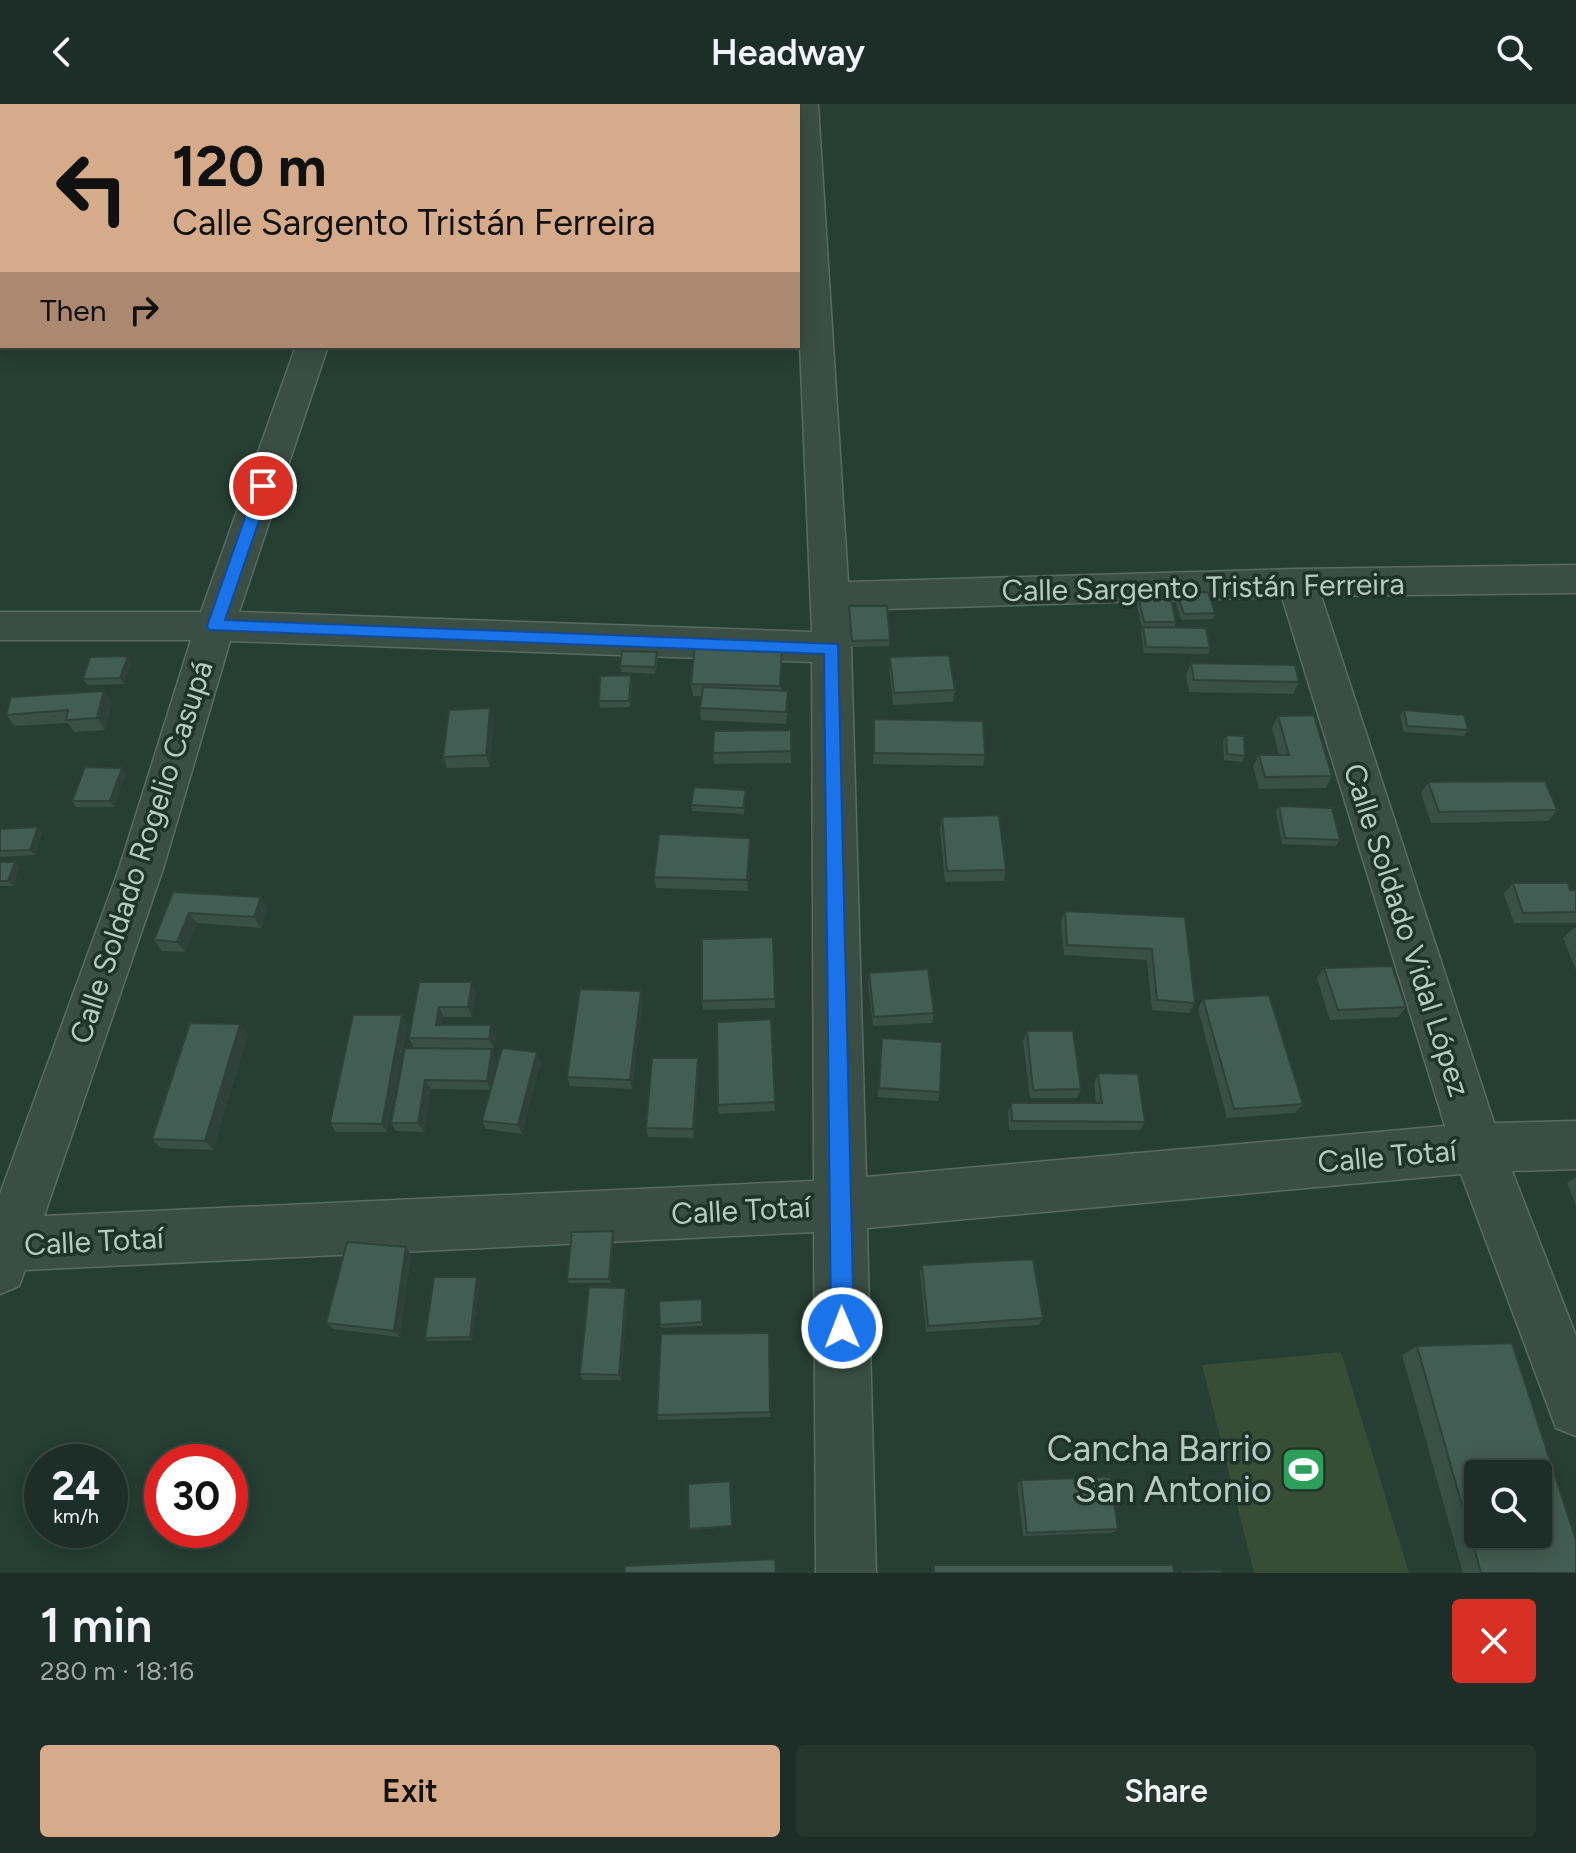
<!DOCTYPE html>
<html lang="en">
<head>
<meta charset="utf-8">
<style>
	body { margin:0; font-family:Figtree,sans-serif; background:#25362f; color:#f1f3f6; height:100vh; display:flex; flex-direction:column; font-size:30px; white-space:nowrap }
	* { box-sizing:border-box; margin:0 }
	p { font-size:26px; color:#a0a8a7 }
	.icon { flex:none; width:44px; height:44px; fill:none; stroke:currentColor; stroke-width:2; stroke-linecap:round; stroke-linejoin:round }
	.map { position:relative; height:1469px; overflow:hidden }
	.details { display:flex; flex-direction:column; background:#1c2e27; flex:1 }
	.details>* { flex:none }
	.guide { position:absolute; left:0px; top:0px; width:800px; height:244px; box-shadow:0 4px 20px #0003,0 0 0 2px #3a4a44; background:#d6ab8b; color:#111; overflow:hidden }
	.fabs { position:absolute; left:1464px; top:1356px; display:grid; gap:16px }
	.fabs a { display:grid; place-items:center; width:88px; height:88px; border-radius:8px; background:#1c2e27; box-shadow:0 4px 20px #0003,0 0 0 2px #3a4a44; font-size:40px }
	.speed { position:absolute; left:24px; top:1340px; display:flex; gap:16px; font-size:40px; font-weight:700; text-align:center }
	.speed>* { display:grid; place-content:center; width:104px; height:104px; border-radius:50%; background:#1c2e27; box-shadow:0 4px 20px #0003,0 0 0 2px #3a4a44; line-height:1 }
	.speed small { font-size:20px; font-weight:400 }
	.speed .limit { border:12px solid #d22; background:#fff; color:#111 }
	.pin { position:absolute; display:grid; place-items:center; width:68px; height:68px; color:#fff; margin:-34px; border:4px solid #fff; border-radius:50%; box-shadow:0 2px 8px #0007 }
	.me { position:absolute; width:88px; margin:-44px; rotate:359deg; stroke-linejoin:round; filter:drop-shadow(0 0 6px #0008) }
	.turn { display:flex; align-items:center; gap:28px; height:168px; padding:0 40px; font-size:36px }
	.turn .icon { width:104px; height:104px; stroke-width:2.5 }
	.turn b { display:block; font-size:56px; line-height:68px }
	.then { display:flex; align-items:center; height:76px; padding:0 40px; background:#0003; gap:16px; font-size:30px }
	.round { display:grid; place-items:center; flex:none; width:84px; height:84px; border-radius:8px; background:#25362f }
	.summary { display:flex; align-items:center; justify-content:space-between; height:136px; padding:0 40px }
	h1 { font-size:48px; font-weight:600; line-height:60px }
	.primary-button { display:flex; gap:16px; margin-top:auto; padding:16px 40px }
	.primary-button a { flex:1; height:92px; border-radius:8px; background:#d6ab8b; color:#111; font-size:32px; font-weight:600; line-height:92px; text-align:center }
	.primary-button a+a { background:#25362f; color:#f1f3f6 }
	header { display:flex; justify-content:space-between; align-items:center; height:104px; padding:0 40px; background:#1c2e27; font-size:36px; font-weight:600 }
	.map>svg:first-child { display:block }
</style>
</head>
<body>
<header><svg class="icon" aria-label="back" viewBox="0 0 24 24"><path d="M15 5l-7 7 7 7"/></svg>Headway<svg class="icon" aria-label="search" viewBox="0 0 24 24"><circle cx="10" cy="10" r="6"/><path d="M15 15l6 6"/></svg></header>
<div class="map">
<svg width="1576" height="1469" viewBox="0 0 1576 1469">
	<rect width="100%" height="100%" fill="#263e34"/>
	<path fill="#384d36" d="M 1341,1248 L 1409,1469 L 1254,1469 L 1202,1261 Z"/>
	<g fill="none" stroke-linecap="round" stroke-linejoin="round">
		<defs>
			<path id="minor" d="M 380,0 L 408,0 L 379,2 Z
				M 790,0 L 818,0 L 848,478 L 1297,465 L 1576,461 L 1576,489 L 1321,492 L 1494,1019 L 1576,1017 L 1576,1065 L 1512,1067 L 1576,1232 L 1576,1332 L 1556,1324 L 1461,1070 L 867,1124 L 876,1469 L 816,1469 L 814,1128 L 25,1166 L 19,1182 L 0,1190 L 0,1090 L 119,765 L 191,536 L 0,536 L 0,508 L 201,508 L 296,242 L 328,242 L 239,508 L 812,528 L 798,193 L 798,2 ZM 1282,493 L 1445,1022 L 866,1073 L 850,506 ZM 230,537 L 812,558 L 814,1077 L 44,1112 L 163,765 Z"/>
		</defs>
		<use href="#minor" stroke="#586c64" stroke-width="3"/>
		<use href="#minor" fill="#3a4e46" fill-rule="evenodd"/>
	</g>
	<path fill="#395047" d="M 1177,489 L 1215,509 L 1213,515 L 1181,516 L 1175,496 Z
		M 1139,495 L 1176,518 L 1174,524 L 1210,544 L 1208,550 L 1144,549 L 1141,529 L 1142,524 L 1137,502 Z
		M 849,502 L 890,536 L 889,542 L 851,543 Z
		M 782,542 L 781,587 L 788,599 L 786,620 L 701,616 L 700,604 L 702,592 L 693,592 L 691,580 Z
		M 657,548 L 658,554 L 655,570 L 621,568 L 620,562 Z
		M 890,553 L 955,586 L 953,598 L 893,601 L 889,565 Z
		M 132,558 L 124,580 L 87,581 L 83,575 Z
		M 1191,559 L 1299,578 L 1293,590 L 1189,588 L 1186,571 Z
		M 632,577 L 630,603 L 600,604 L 599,597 Z
		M 104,587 L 112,599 L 105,626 L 74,628 L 68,619 L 15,622 L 6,611 Z
		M 1404,606 L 1468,626 L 1464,632 L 1404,628 L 1400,612 Z
		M 1278,612 L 1332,672 L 1326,684 L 1259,685 L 1253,662 L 1259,651 L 1279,651 L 1272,624 Z
		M 494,615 L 490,663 L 447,664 L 443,653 Z
		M 874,615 L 985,651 L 983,662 L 873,660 Z
		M 791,626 L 791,659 L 714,660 L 713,649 Z
		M 1226,631 L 1245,652 L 1242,658 L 1224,656 L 1223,637 Z
		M 126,670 L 114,703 L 76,703 L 72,697 Z
		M 1428,678 L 1557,706 L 1548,717 L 1431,719 L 1421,689 Z
		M 746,686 L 744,710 L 692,707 L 691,701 Z
		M 1279,702 L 1340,736 L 1336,742 L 1282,740 L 1276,708 Z
		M 942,713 L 1006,766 L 1004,777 L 945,778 L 940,724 Z
		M 0,725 L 42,729 L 35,751 L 0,753 Z
		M 750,734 L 748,787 L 656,784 L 654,773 Z
		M 0,758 L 20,763 L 13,782 L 0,782 Z
		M 1513,779 L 1576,786 L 1576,819 L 1514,819 L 1504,790 Z
		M 173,788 L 268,804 L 261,824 L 197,819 L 185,848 L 162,847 L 154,836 Z
		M 1065,807 L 1185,813 L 1195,899 L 1189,909 L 1152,906 L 1147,856 L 1064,851 L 1061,817 Z
		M 1574,824 L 1576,824 L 1576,866 L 1563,834 Z
		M 773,833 L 775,904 L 703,906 L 702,897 Z
		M 1324,864 L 1406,903 L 1398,913 L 1330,916 L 1317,874 Z
		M 869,869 L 934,909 L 932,919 L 873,922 L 868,879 Z
		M 419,878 L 476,888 L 472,913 L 444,913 L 442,921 L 496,931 L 494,944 L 414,944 L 409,934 Z
		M 1203,895 L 1303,1000 L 1295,1009 L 1227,1014 L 1198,905 Z
		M 643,897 L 632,985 L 570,982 L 567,973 Z
		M 771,915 L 775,1007 L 719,1010 L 718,1001 Z
		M 408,921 L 387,1028 L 336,1028 L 330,1019 Z
		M 1027,927 L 1081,985 L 1077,994 L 1030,994 L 1023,937 Z
		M 248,930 L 213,1046 L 161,1044 L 152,1035 Z
		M 882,934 L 940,988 L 938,997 L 878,993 Z
		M 405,944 L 496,955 L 492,982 L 541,957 L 522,1030 L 486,1025 L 482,1017 L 490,986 L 431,985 L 424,1028 L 396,1027 L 391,1019 Z
		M 698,954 L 699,963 L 694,1034 L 648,1033 L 646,1024 Z
		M 1098,969 L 1145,1018 L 1140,1026 L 1009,1026 L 1008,1008 L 1011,999 L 1096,999 L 1094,979 Z
		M 1576,1073 L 1576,1102 L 1567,1079 Z
		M 614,1131 L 611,1179 L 569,1179 L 567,1175 Z
		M 411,1151 L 400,1233 L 333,1225 L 326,1219 Z
		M 922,1161 L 1043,1214 L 1039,1221 L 926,1228 L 920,1168 Z
		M 477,1173 L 480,1177 L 472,1236 L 428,1237 L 425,1234 Z
		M 626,1184 L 628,1190 L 621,1276 L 583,1276 L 580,1270 Z
		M 702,1195 L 703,1222 L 661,1224 L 660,1221 Z
		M 769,1229 L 770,1313 L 659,1316 L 657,1311 Z
		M 1417,1242 L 1576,1469 L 1463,1469 L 1402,1251 Z
		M 1021,1376 L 1118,1425 L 1112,1429 L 1023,1432 L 1017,1380 Z
		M 730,1377 L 732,1423 L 690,1426 L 689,1425 Z"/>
	<path fill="#2e413a" d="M 128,552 L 132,558 L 124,580 L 120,574 Z
		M 104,587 L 112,599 L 105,626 L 97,614 Z
		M 490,604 L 494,615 L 490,663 L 486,651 Z
		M 122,664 L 126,670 L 114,703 L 110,697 Z
		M 38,723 L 42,729 L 35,751 L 30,746 Z
		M 750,734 L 751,745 L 748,787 L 747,776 Z
		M 15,758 L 20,763 L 13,782 L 8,777 Z
		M 261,793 L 268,804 L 261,824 L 254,813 Z
		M 189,809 L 197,819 L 185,848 L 177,838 Z
		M 472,878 L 476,888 L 472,913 L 468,903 Z
		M 641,887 L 643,897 L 632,985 L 630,976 Z
		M 439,903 L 444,913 L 441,930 L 436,921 Z
		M 402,911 L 408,921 L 387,1028 L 382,1020 Z
		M 240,920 L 248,930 L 213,1046 L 205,1037 Z
		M 491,921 L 496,931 L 494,944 L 489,935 Z
		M 492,945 L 496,955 L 491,986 L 487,977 Z
		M 537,948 L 541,957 L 522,1030 L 518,1021 Z
		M 698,954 L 699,963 L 694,1034 L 693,1025 Z
		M 425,976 L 431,985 L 424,1028 L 418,1019 Z
		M 613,1127 L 614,1131 L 611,1179 L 609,1175 Z
		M 406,1143 L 411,1151 L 400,1233 L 394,1227 Z
		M 477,1173 L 480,1177 L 472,1236 L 470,1233 Z
		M 626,1184 L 628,1190 L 621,1276 L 619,1271 Z"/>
	<path fill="#425d53" stroke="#2e413a" stroke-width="2" fill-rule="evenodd" d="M 1208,488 L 1215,509 L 1184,510 L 1177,489 Z
		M 1139,495 L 1171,495 L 1176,518 L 1144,518 Z
		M 849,502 L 887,502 L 890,536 L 852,537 Z
		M 1143,523 L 1206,524 L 1210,544 L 1146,543 Z
		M 695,540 L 782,542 L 780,582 L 691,580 Z
		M 622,547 L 657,548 L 655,563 L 620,562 Z
		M 949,551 L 955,586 L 894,589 L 890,553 Z
		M 128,552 L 120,574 L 83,575 L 90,553 Z
		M 1191,559 L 1295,561 L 1299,578 L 1194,576 Z
		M 631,571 L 629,597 L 599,597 L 600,572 Z
		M 703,583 L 788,587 L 786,608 L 700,604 Z
		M 104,587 L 97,614 L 66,616 L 68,606 L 6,611 L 11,593 Z
		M 490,604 L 486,651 L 443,653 L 449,606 Z
		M 1404,606 L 1464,611 L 1468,626 L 1407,622 Z
		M 1314,611 L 1332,672 L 1265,673 L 1259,651 L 1289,651 L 1278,612 Z
		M 874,615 L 983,617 L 985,651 L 874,649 Z
		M 791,626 L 791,647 L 713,649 L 714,627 Z
		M 1226,631 L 1244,632 L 1245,652 L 1227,650 Z
		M 85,663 L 122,664 L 110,697 L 72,697 Z
		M 1545,677 L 1557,706 L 1439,708 L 1428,678 Z
		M 694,683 L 746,686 L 743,704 L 691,701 Z
		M 1279,702 L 1332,704 L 1340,736 L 1285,734 Z
		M 999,711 L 1006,766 L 947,767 L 942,713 Z
		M 38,723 L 30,746 L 0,747 L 0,725 Z
		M 659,730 L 750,734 L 747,776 L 654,773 Z
		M 0,758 L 15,758 L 8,777 L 0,777 Z
		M 1513,779 L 1568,779 L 1570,786 L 1576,786 L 1576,808 L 1523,809 Z
		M 173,788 L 261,793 L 254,813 L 189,809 L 177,838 L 154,836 Z
		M 1065,807 L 1185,813 L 1195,899 L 1157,896 L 1152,845 L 1067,841 Z
		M 773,833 L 775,895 L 702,897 L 702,835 Z
		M 1392,862 L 1406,903 L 1338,906 L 1324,864 Z
		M 928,865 L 934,909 L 874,913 L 869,869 Z
		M 419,878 L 472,878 L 468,903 L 439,903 L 436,921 L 491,921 L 489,935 L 409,934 Z
		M 580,885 L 641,887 L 630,976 L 567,973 Z
		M 1269,891 L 1303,1000 L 1234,1005 L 1203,895 Z
		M 353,911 L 402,911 L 382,1020 L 330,1019 Z
		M 771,915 L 775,998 L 718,1001 L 717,918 Z
		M 190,919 L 240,920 L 205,1037 L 152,1035 Z
		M 1027,927 L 1073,927 L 1081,985 L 1033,986 Z
		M 882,934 L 942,938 L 940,988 L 879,984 Z
		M 405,944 L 492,945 L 487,977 L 425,976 L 418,1019 L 391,1019 Z
		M 502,944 L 537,948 L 518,1021 L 482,1017 Z
		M 652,954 L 698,954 L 693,1025 L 646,1024 Z
		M 1098,969 L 1138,970 L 1145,1018 L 1012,1017 L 1011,999 L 1102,999 Z
		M 613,1127 L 609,1175 L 567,1175 L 572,1128 Z
		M 347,1138 L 406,1143 L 394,1227 L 326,1219 Z
		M 1033,1155 L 1043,1214 L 928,1222 L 922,1161 Z
		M 434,1173 L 477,1173 L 470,1233 L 425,1234 Z
		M 589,1183 L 626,1184 L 619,1271 L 580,1270 Z
		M 702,1195 L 702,1218 L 660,1221 L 659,1197 Z
		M 769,1229 L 770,1308 L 657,1311 L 661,1230 Z
		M 1512,1239 L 1576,1436 L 1576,1469 L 1481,1469 L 1417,1242 ZM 1478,1370 L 1538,1370 L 1538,1430 L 1478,1430 Z
		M 1110,1373 L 1118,1425 L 1027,1429 L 1021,1376 Z
		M 730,1377 L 732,1422 L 689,1425 L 688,1380 Z
		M 775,1455 L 776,1469 L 624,1469 L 625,1462 Z
		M 934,1461 L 1173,1461 L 1174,1469 L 934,1469 Z
		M 1220,1466 L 1221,1469 L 1183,1469 L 1183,1467 Z"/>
	<path fill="#1a73e8" stroke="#114b97" stroke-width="2" d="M 263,377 L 271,382 L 225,516 L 838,540 L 854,1224 L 850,1232 L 842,1235 L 834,1232 L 831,1224 L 824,550 L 209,526 L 207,522 L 256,382 Z"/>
	<defs>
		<symbol id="stadium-square" viewBox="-11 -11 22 22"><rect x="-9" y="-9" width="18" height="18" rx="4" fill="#2e9e5b" stroke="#1f332b"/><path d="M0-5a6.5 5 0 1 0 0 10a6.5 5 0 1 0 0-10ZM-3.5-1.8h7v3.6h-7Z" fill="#fff"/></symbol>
	</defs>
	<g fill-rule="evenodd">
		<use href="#stadium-square" x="1278" y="1340" width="51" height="51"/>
	</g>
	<g text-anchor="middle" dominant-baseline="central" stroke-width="7" stroke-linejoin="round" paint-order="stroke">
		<g font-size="30" fill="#b6c9c2" stroke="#1f332b">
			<text transform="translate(1203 483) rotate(-1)">Calle Sargento Tristán Ferreira</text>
			<text transform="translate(141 748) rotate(-72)">Calle Soldado Rogelio Casupá</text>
			<text transform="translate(1407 826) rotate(72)">Calle Soldado Vidal López</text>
			<text transform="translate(1387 1052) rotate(-5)">Calle Totaí</text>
			<text transform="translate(741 1106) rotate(-3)">Calle Totaí</text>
			<text transform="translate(94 1137) rotate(-3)">Calle Totaí</text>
		</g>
		<g font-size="36" fill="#b6c9c2" stroke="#1f332b" text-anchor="end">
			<text x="1272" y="1344">Cancha Barrio<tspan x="1272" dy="41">San Antonio</tspan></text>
		</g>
	</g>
</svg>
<div class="fabs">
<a><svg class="icon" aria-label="search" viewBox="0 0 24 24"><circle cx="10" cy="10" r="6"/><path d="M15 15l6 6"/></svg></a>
</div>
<div class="speed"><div>24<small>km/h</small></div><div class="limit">30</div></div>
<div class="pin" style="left:263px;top:382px;background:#d93025"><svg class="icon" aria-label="arrive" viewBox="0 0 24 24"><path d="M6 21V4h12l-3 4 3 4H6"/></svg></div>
<svg class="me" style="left:842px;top:1224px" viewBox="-20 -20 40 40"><circle r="17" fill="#1a73e8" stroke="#fff" stroke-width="3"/><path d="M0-11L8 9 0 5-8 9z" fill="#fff"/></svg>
<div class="guide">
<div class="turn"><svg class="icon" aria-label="left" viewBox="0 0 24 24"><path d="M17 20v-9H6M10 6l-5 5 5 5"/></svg><div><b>120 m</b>Calle Sargento Tristán Ferreira</div></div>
<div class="then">Then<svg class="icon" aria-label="right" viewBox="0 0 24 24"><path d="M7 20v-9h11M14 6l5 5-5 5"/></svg></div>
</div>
</div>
<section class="details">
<div class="summary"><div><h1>1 min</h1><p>280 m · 18:16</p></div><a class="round" style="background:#d93025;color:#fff"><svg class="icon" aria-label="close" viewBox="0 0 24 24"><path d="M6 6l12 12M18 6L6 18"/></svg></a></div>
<div class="primary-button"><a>Exit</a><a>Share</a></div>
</section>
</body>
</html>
